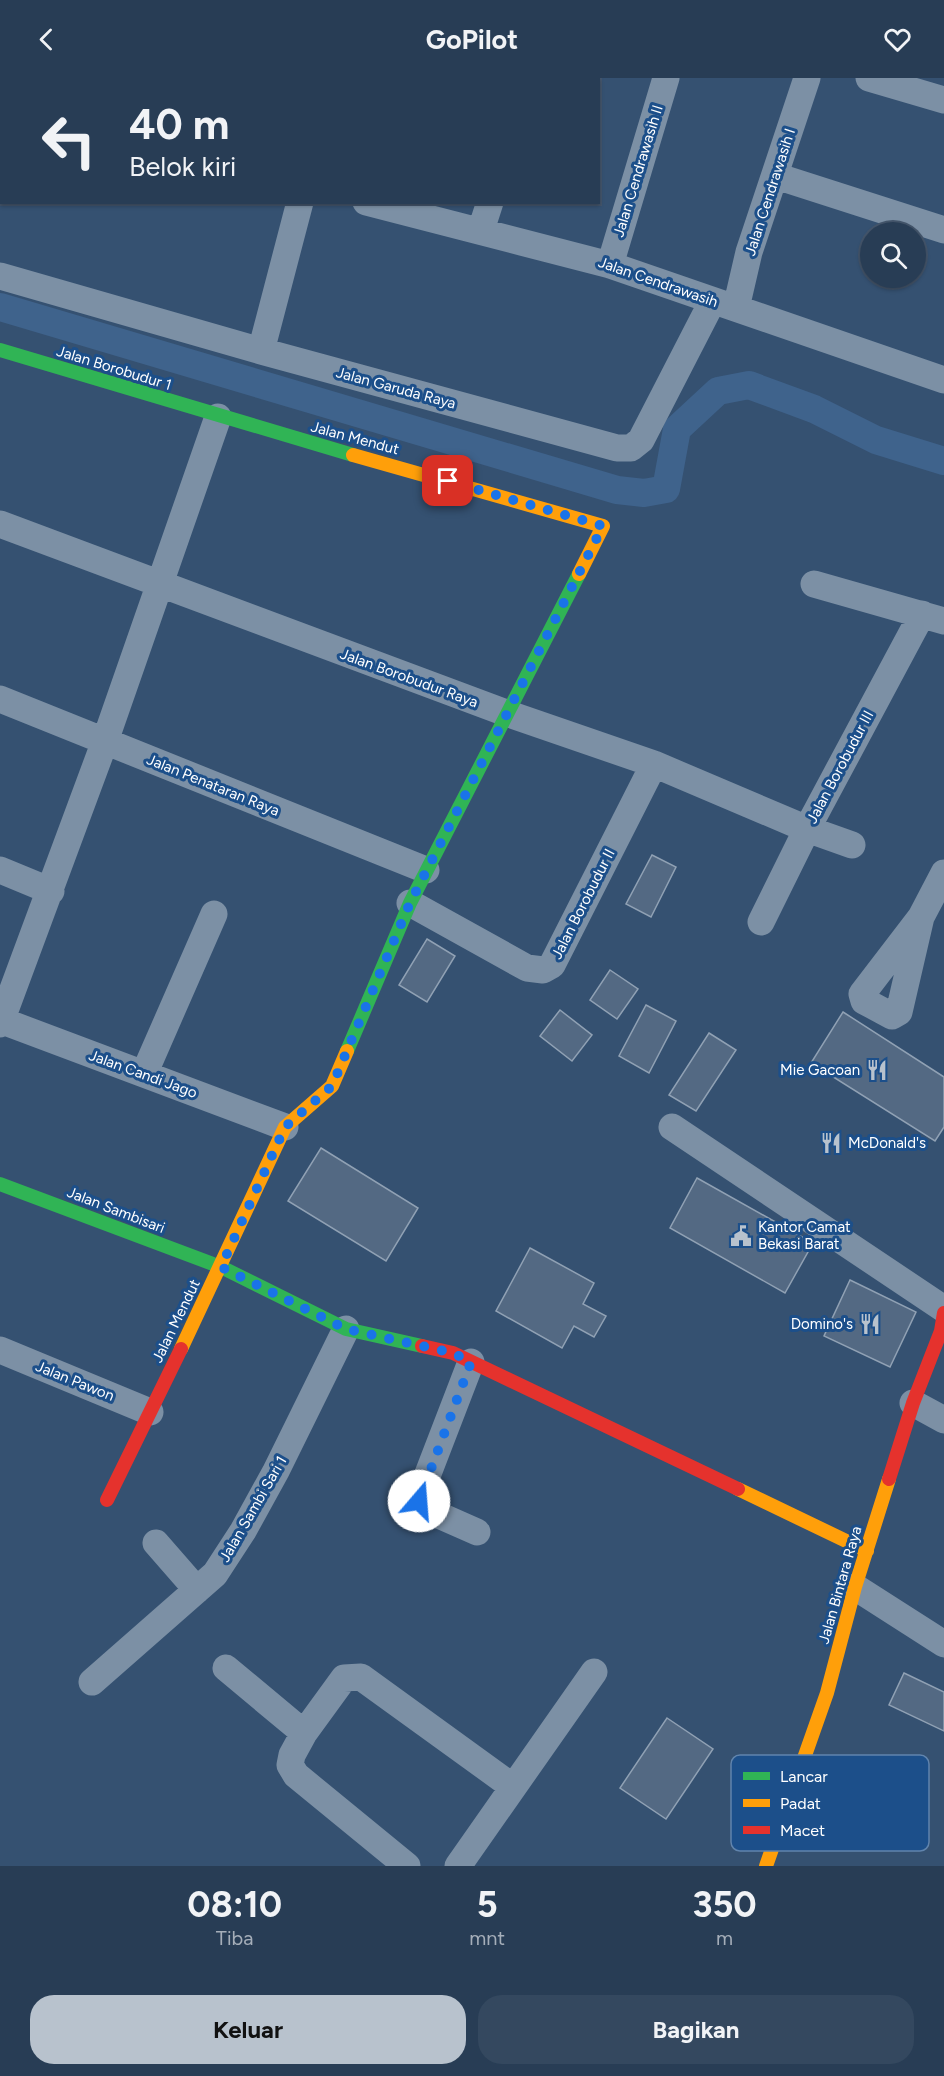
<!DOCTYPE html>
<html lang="id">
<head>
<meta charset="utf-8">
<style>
	body { margin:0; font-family:Figtree,sans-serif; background:#34485f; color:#f1f3f6; height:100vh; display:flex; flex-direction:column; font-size:22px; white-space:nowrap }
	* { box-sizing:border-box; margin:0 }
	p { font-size:20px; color:#a5aeb9 }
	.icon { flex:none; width:33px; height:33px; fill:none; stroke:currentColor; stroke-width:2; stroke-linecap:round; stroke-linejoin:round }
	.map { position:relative; height:1788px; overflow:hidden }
	.side { display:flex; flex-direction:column; background:#283d55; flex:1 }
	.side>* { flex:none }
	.top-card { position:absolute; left:0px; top:0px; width:600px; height:126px; box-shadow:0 2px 4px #0004,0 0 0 2px #44566c; background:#283d55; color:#f1f3f6; overflow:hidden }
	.fabs { position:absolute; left:860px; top:144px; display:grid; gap:12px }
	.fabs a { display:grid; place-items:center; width:66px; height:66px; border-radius:50%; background:#283d55; box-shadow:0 2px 4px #0004,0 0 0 2px #44566c; font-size:30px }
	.pin { position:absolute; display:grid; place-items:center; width:51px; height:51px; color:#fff; margin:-26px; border-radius:12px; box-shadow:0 3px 9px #0006 }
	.me { position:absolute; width:66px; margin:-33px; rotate:18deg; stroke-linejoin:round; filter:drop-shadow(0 0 4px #0008) }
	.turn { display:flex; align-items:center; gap:21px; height:126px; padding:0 30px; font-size:27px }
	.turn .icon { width:78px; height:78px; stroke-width:2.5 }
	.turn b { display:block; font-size:42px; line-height:51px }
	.eta { display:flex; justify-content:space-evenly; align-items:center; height:102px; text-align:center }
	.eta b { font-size:36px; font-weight:700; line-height:42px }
	.button { display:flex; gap:12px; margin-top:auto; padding:12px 30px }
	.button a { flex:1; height:69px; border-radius:24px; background:#b8c2cd; color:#111; font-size:24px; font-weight:700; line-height:69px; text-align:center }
	.button a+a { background:#34485f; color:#f1f3f6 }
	header { display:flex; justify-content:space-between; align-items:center; height:78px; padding:0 30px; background:#283d55; font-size:27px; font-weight:700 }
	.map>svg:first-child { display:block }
</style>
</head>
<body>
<header><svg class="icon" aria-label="back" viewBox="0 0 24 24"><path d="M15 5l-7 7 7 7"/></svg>GoPilot<svg class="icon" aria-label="heart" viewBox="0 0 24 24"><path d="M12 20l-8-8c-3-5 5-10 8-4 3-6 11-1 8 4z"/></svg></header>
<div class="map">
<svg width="944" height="1788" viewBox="0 0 944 1788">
	<rect width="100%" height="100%" fill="#355171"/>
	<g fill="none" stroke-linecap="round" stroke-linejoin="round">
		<path stroke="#3f638c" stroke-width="28" d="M 0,229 L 617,412 L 644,415 L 666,411 L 677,351 L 718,313 L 749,307 L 814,331 L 876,362 L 944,383"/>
	</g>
	<path fill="#536983" stroke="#90a1b4" stroke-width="1.5" d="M 652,777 L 676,789 L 651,839 L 626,826 Z
		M 427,861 L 455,878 L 427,924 L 399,907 Z
		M 610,892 L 638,911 L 617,941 L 590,922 Z
		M 646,927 L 676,943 L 649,995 L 619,978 Z
		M 560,932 L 592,957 L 572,983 L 540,958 Z
		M 843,934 L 944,999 L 944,1049 L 935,1063 L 811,985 Z
		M 709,955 L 736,972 L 696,1033 L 669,1017 Z
		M 321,1070 L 418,1130 L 386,1183 L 288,1123 Z
		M 697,1100 L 813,1165 L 785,1215 L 670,1150 Z
		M 530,1170 L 594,1205 L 583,1226 L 606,1238 L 594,1259 L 574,1248 L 562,1270 L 496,1233 Z
		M 850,1202 L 916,1234 L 890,1289 L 824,1258 Z
		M 904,1595 L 944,1614 L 944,1653 L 889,1627 Z
		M 667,1640 L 713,1671 L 666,1741 L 620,1710 Z"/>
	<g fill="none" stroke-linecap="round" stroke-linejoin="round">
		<path stroke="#7c90a5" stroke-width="27" d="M 869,0 L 944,22
			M 35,2 L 36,0
			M 155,2 L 156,0
			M 271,2 L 271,0
			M 406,2 L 407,0
			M 530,2 L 531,0
			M 0,25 L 2,25
			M 776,98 L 944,152
			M 366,124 L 610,187 L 944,302
			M 481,152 L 490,124
			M 610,187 L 666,0
			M 0,198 L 261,273 L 617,370 L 631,370 L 641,362 L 712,224
			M 736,230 L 749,174 L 807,0
			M 261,273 L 300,124
			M 0,446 L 509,636 L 654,686 L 807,751 L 852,767
			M 814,506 L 944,543
			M 0,621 L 426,792
			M 0,792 L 51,813
			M 410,825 L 527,890 L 543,892 L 552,887 L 654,686
			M 921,839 L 899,934 L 892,938 L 864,923 L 862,916 L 921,839 L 944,795
			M 761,844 L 807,751 L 922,536
			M 0,942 L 285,1049
			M 0,946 L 105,663 L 218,339
			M 144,996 L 214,836
			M 672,1049 L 944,1231
			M 0,1272 L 150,1334
			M 471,1284 L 419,1419 L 425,1431 L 477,1454
			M 913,1325 L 944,1342
			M 156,1465 L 197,1512
			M 855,1509 L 944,1566
			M 226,1590 L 304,1655 L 292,1677 L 290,1687 L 296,1697 L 407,1788
			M 92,1604 L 215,1496 L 243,1453 L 276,1393 L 346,1251
			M 304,1655 L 344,1600 L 361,1599 L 513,1709
			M 458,1788 L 594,1594"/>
		<path stroke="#30b455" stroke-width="14" d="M 0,272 L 353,377
			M 347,973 L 410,825 L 579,496
			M 0,1106 L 221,1189 L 346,1251 L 422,1268"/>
		<path stroke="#ff9f0a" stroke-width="14" d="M 353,377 L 603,448 L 579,496
			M 181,1271 L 285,1049 L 332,1008 L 347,973
			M 738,1411 L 867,1473
			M 766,1788 L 827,1615 L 855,1509 L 889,1401"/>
		<path stroke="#e5322d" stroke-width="14" d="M 422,1268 L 453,1275 L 738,1411
			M 889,1401 L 913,1325 L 941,1253 L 944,1235
			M 107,1422 L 181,1271"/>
	</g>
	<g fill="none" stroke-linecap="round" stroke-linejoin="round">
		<path stroke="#1a73e8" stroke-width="10" stroke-dasharray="0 18" d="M 419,1423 L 471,1284 L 453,1275 L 346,1251 L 221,1189 L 285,1049 L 332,1008 L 410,825 L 603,448 L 448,403"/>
	</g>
	<defs>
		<symbol id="restaurant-bare" viewBox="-9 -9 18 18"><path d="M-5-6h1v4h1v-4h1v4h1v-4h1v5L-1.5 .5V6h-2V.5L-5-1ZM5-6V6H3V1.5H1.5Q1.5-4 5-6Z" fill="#b8c2cd" stroke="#1c4f8a" stroke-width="2.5" paint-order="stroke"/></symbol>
		<symbol id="civic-bare" viewBox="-9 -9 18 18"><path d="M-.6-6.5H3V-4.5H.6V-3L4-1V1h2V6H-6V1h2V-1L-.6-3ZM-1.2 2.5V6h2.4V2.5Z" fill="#b8c2cd" stroke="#1c4f8a" stroke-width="2.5" paint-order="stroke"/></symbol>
	</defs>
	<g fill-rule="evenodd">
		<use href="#restaurant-bare" x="862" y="977" width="30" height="30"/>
		<use href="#restaurant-bare" x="816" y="1050" width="30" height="30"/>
		<use href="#civic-bare" x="726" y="1143" width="30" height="30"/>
		<use href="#restaurant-bare" x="855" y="1231" width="30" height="30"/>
	</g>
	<g text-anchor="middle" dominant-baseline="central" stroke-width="6" stroke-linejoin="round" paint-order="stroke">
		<g font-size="15" fill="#fff" stroke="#1c4f8a">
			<text transform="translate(638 93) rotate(-73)">Jalan Cendrawasih II</text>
			<text transform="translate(770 114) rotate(-72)">Jalan Cendrawasih I</text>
			<text transform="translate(658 204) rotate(19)">Jalan Cendrawasih</text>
			<text transform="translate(114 290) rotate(17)">Jalan Borobudur 1</text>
			<text transform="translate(396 310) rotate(15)">Jalan Garuda Raya</text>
			<text transform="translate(355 360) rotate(15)">Jalan Mendut</text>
			<text transform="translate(409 600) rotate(20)">Jalan Borobudur Raya</text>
			<text transform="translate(840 689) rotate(-62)">Jalan Borobudur III</text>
			<text transform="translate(213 707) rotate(22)">Jalan Penataran Raya</text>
			<text transform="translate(583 826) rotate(-63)">Jalan Borobudur II</text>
			<text transform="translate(143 996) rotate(20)">Jalan Candi Jago</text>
			<text transform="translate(116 1132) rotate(21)">Jalan Sambisari</text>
			<text transform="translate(176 1243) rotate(-64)">Jalan Mendut</text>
			<text transform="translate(75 1303) rotate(22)">Jalan Pawon</text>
			<text transform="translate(253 1431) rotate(-60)">Jalan Sambi Sari 1</text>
			<text transform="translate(840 1507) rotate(-74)">Jalan Bintara Raya</text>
		</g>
		<g font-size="15" fill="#fff" stroke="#1c4f8a" text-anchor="end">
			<text x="860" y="992">Mie Gacoan</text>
			<text x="848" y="1065" text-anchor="start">McDonald's</text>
			<text x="758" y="1149" text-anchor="start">Kantor Camat<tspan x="758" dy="17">Bekasi Barat</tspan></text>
			<text x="853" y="1246">Domino's</text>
		</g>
	</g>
	<rect x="731" y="1677" width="198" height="96" rx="9" fill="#1c4f8a" stroke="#6084ad" stroke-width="1.5"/>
	<rect x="743" y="1694" width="27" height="8" fill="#30b455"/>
	<rect x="743" y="1721" width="27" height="8" fill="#ff9f0a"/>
	<rect x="743" y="1748" width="27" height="8" fill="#e5322d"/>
	<g font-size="16" fill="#fff">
		<text x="780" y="1704">Lancar</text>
		<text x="780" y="1731">Padat</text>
		<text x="780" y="1758">Macet</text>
	</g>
</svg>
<div class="fabs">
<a><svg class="icon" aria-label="search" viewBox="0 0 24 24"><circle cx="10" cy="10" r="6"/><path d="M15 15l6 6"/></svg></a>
</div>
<div class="pin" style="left:448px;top:403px;background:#d93025"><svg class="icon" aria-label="arrive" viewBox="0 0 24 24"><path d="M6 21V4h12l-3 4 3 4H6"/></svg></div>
<svg class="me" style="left:419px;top:1423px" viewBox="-20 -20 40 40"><circle r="19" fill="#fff"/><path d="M0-13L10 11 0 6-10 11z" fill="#1a73e8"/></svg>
<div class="top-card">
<div class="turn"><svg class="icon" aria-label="left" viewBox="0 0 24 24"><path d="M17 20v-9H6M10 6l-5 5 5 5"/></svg><div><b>40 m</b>Belok kiri</div></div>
</div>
</div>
<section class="side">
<div class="eta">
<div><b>08:10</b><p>Tiba</p></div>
<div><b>5</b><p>mnt</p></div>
<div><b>350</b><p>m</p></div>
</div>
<div class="button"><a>Keluar</a><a>Bagikan</a></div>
</section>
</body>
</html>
